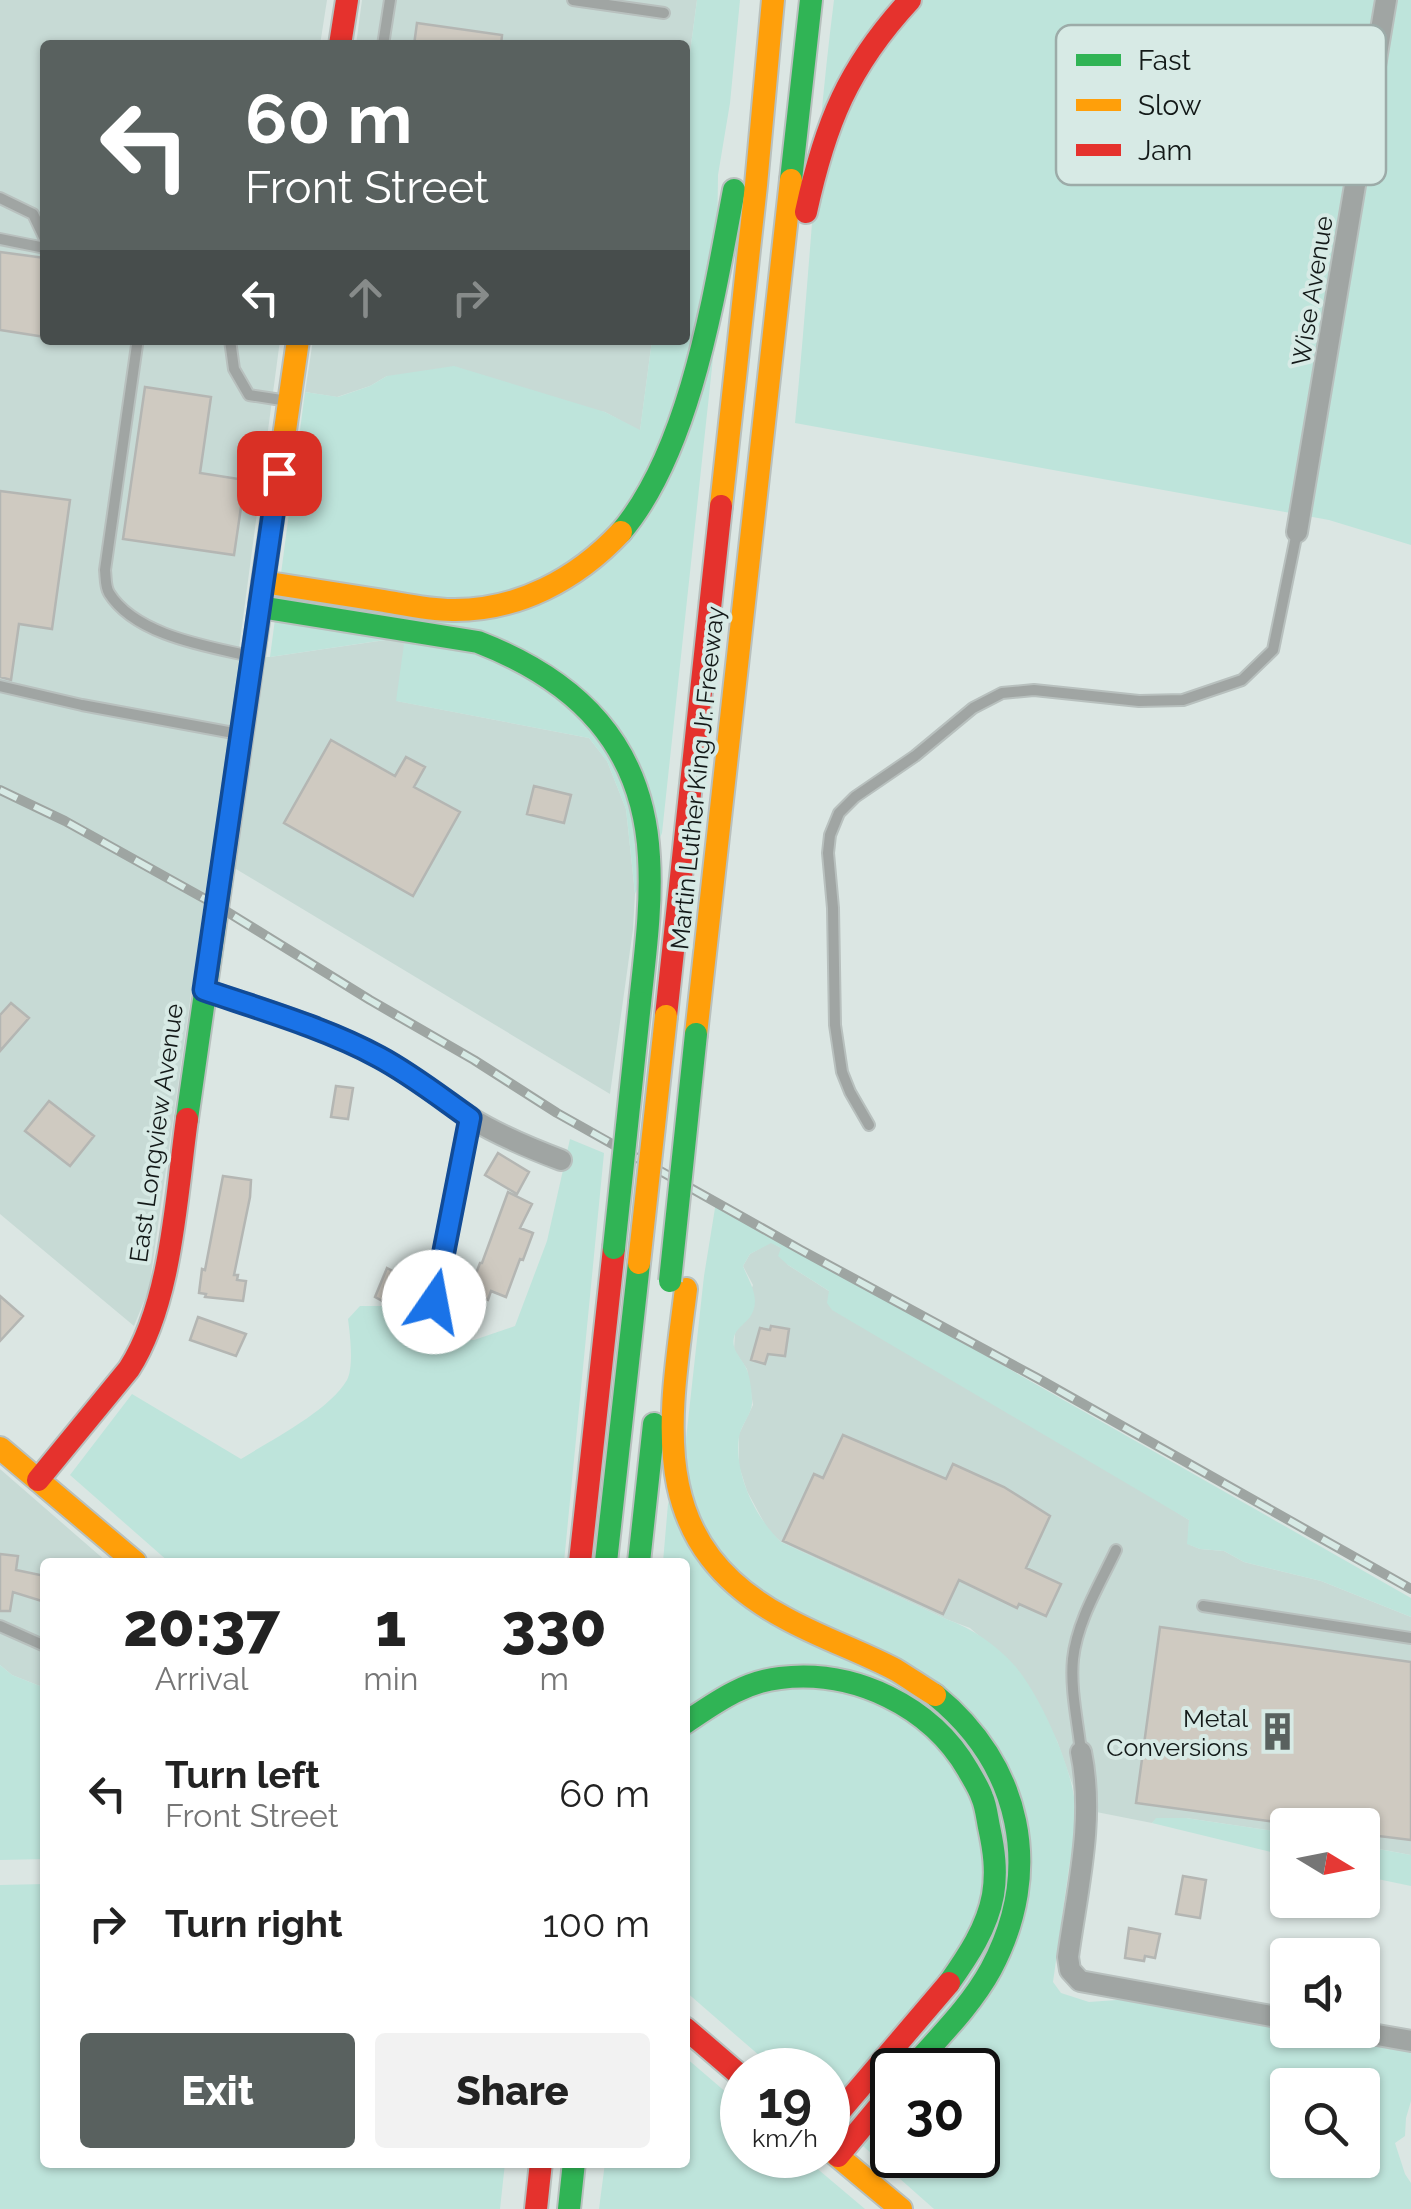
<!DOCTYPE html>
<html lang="en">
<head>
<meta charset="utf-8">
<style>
	body { margin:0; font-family:Raleway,sans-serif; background:#f2f2f2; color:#222; height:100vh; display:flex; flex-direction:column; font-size:38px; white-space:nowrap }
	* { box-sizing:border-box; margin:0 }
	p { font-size:32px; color:#767676 }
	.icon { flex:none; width:55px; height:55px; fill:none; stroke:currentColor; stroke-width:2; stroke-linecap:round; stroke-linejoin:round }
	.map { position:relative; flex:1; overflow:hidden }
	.details { position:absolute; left:40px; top:1558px; width:650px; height:610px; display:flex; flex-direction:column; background:#fff; border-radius:10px; box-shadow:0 2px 8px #0004 }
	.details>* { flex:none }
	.guide { position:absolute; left:40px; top:40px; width:650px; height:305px; border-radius:10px; box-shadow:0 2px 8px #0004; background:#59615f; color:#fff; overflow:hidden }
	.needle { width:65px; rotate:100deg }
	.tools { position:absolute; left:1270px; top:1808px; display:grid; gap:20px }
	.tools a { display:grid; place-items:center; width:110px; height:110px; border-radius:10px; background:#fff; box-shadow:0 2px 8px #0004; font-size:50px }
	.speed { position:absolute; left:720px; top:2048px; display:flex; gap:20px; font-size:50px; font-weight:700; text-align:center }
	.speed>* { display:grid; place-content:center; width:130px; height:130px; border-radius:50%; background:#fff; box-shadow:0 2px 8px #0004; line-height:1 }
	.speed small { font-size:25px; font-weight:400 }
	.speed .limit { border:5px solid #111; border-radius:15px; background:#fff; color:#111 }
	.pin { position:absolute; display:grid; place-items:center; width:85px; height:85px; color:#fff; margin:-42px; border-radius:20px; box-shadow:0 5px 15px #0006 }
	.me { position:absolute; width:110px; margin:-55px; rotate:12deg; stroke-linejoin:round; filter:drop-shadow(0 0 8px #0008) }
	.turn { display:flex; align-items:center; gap:35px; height:210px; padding:0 40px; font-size:45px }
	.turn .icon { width:130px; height:130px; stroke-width:2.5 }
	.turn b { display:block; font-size:70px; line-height:85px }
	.lanes { display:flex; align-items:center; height:95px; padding:0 40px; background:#0003; justify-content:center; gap:50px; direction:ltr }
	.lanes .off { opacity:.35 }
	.eta { display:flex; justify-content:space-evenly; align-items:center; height:170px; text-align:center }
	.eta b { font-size:60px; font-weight:800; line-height:70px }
	.action { display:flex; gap:20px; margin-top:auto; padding:20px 40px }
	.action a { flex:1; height:115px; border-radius:10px; background:#59615f; color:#fff; font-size:40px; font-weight:800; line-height:115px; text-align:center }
	.action a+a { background:#f2f2f2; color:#222 }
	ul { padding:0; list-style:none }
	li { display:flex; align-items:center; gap:30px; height:130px; padding:0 40px }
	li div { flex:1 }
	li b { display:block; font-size:38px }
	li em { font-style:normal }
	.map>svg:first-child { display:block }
</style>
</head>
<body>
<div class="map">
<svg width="1411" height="2209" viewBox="0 0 1411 2209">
	<rect width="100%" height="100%" fill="#dbe6e3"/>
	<path fill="#c7dad5" d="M 0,0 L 327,0 L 320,45 L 45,45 L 45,340 L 280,340 L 238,656 L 270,657 L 406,637 L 397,701 L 589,738 L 607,761 L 626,809 L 635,894 L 633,929 L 610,1094 L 211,854 L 149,1289 L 134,1326 L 0,1214 Z
		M 362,0 L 697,0 L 685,90 L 685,45 L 356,45 Z
		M 313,340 L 652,340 L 640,431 L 605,412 L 387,376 L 370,386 L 337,397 L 305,392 Z
		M 771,1242 L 781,1248 L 788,1265 L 1189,1520 L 1188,1544 L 1200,1549 L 1224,1551 L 1244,1562 L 1321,1581 L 1411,1617 L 1411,1855 L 1363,1846 L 1362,1825 L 1288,1825 L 1287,1833 L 1186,1818 L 1157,1818 L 1152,1823 L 1076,1808 L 1073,1786 L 1057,1741 L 1033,1695 L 1015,1667 L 970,1628 L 946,1619 L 781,1542 L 768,1530 L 747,1491 L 739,1466 L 739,1434 L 753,1405 L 747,1369 L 734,1350 L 735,1334 L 753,1285 L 743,1266 L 750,1254 Z
		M 0,1469 L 107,1562 L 45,1562 L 45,1688 L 12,1675 L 0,1665 Z"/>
	<path fill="#bee4db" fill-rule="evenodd" d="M 697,0 L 740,0 L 730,103 L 718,175 L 716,330 L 662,833 L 635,894 L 626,809 L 607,761 L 589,738 L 396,701 L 405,637 L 270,657 L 305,392 L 338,397 L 370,386 L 387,376 L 454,366 L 605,412 L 640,430 L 652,340 L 685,340 L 685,90 Z
		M 834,0 L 1411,0 L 1411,545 L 1329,520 L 795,423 C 809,282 816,141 834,0 Z
		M 570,1139 L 604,1153 L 564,1562 L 169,1562 L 70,1475 L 132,1394 L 241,1459 C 271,1440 329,1411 347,1380 C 354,1367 350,1334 348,1319 L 360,1306 L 385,1306 L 445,1339 L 474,1340 L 515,1326 L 547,1241 Z
		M 716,1202 L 1411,1598 L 1411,1617 L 1321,1581 L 1244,1562 L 1224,1551 L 1200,1549 L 1187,1544 L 1189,1520 L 832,1310 L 827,1303 L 829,1291 L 788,1265 L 778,1256 L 781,1248 L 771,1243 L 750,1254 L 743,1266 C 749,1282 762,1299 750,1317 C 746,1322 738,1328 735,1334 C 729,1350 742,1357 747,1370 C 750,1378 752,1392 752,1401 C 753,1413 741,1424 739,1437 C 734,1474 755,1517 781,1542 L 946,1619 C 972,1628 996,1645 1015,1666 C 1040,1695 1073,1768 1075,1806 C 1077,1829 1071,1853 1068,1875 C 1063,1911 1058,1946 1053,1982 L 1061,1993 L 1089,2002 L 1131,1999 L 1287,2027 L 1288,2030 L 1304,2030 L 1411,2049 L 1411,2101 L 1406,2118 L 1405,2136 L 1395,2143 L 1405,2174 L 1411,2183 L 1411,2209 L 934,2209 L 828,2115 L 828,2070 L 776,2070 L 685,1991 L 685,1562 L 663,1562 L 668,1504 L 685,1448 L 704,1276 ZM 892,2070 L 978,2070 L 978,2155 L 892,2155 ZM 1288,2085 L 1362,2085 L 1362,2160 L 1288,2160 Z
		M 0,1665 L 12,1675 L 45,1688 L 45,1859 L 0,1860 Z
		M 1156,1818 L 1186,1818 L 1287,1833 L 1287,1856 L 1152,1823 Z
		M 1362,1846 L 1411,1855 L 1411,1886 L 1363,1876 Z
		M 45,1884 L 45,2162 L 505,2163 L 500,2209 L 0,2209 L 0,1885 Z
		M 685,2057 L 742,2106 L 742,2155 L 801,2155 L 865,2209 L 599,2209 L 605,2163 L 685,2162 Z"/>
	<path fill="#cfcac1" stroke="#b4b6b3" stroke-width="2.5" d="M 417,23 L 502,35 L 501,45 L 414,45 Z
		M 0,252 L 45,258 L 45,337 L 0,330 Z
		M 145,387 L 211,397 L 200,473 L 245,480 L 234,555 L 123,539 Z
		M 0,491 L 70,500 L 52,629 L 19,624 L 11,680 L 0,677 Z
		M 331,740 L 395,776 L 406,757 L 425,767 L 414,787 L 460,812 L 413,896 L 284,823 Z
		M 534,786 L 571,795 L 564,823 L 527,814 Z
		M 11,1003 L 29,1018 L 0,1051 L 0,1015 Z
		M 336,1086 L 353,1088 L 348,1119 L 331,1117 Z
		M 49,1101 L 94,1136 L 70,1166 L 25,1131 Z
		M 498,1153 L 529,1172 L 517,1194 L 485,1175 Z
		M 223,1176 L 251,1180 L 250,1197 L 234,1275 L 238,1275 L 237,1280 L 246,1281 L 243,1301 L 205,1297 L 206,1294 L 199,1293 L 202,1269 L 205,1270 Z
		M 508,1192 L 532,1204 L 520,1228 L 533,1233 L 523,1260 L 520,1259 L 506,1297 L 491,1291 L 488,1300 L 473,1295 L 476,1286 L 472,1284 L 480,1263 L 482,1263 Z
		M 387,1268 L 414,1282 L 399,1310 L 375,1297 Z
		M 0,1296 L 23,1316 L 0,1341 Z
		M 198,1317 L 246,1334 L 236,1356 L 190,1340 Z
		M 771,1326 L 789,1329 L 785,1356 L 768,1354 L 765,1364 L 751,1360 L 760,1328 L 770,1330 Z
		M 843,1435 L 946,1479 L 953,1464 L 1004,1487 L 1050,1516 L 1026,1568 L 1061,1584 L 1046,1616 L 1019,1604 L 1017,1608 L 959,1580 L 943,1614 L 783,1541 L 814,1474 L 823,1478 Z
		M 0,1554 L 18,1556 L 16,1570 L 45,1576 L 45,1602 L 13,1592 L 10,1611 L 0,1611 Z
		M 1160,1627 L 1411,1662 L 1411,1840 L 1362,1834 L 1362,1825 L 1297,1825 L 1136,1803 Z
		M 1183,1876 L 1206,1880 L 1200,1918 L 1176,1914 Z
		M 1129,1928 L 1160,1934 L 1155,1958 L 1145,1956 L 1144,1961 L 1125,1958 Z"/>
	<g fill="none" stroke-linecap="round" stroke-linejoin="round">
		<defs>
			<path id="lane" d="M 573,0 L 664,13
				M 383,45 L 390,0
				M 0,198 L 33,214 L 45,239
				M 0,239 L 45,248
				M 230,340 L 234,369 L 249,395 L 288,401
				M 137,345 L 105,570 C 106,578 105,586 109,593 C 135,635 206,646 250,656
				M 0,686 L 82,705 L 239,734
				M 869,1125 L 850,1092 L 842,1072 L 835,1025 L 833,908 L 828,853 L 830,835 L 839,813 L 855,797 L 915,756 L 973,708 L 1002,693 L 1034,690 L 1139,701 L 1183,700 L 1242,680 L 1273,650 L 1297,532
				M 1203,1606 L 1411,1638
				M 0,1626 L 45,1646
				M 1081,1752 C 1078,1723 1070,1689 1073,1659 C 1077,1621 1100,1584 1116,1550"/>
			<path id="street" d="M 1297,532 L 1386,0
				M 204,990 C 261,1009 326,1028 379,1057 C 411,1074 439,1097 469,1117 C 498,1135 529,1148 561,1160
				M 434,1302 L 470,1117
				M 1081,1752 C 1095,1820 1077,1890 1068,1957 L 1070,1970 L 1080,1981 L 1288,2019
				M 1349,2030 L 1411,2041"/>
			<path id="fast" d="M 791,180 L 811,0
				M 621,532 C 691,449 714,295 734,190
				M 260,607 L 478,642 C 578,681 643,745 649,857 C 652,906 645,955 640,1003
				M 187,1119 L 260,607
				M 606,1562 L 639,1263
				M 639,1562 L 654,1424
				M 685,1723 C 715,1703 743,1682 780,1678 C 854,1669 931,1706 968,1770 C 973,1779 979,1788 982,1797 C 986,1806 987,1817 989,1827 C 994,1850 997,1871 993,1895 C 987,1928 968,1956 949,1983
				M 910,2070 C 938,2038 971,2006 991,1969 C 1044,1870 1021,1765 935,1695
				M 569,2209 L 574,2162"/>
			<path id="slow" d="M 721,506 L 756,185 L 773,0
				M 263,582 C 303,588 344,595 384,601 C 407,605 429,610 452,610 C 518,611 577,579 621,532
				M 260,604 L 298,340
				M 696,1034 L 791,180
				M 686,1289 C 669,1423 644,1543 785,1618 C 821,1638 860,1651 896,1670 C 909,1678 922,1687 935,1695
				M 0,1448 L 135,1562
				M 828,2148 L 901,2209"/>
			<path id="jam" d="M 340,45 L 347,0
				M 806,212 C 825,124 848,67 910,0
				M 666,1016 L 721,506
				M 38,1480 L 129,1369 C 172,1302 176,1197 187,1119
				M 580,1562 L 614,1248
				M 685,2028 L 742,2077
				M 828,2125 L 949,1983
				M 838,2156 L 892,2091
				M 536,2209 L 541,2162"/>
		</defs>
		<use href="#lane" stroke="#b8c0be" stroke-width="14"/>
		<use href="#street" stroke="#b8c0be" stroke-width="24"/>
		<use href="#fast" stroke="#b8c0be" stroke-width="26"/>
		<use href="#slow" stroke="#b8c0be" stroke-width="26"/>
		<use href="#jam" stroke="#b8c0be" stroke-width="26"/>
		<use href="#lane" stroke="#a0a5a3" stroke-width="10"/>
		<use href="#street" stroke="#a0a5a3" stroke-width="20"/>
		<use href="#fast" stroke="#30b455" stroke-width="22"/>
		<use href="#slow" stroke="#ff9f0a" stroke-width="22"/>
		<use href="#jam" stroke="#e5322d" stroke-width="22"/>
		<defs>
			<path id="rail" d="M 0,790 L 65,821 L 216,905 L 370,1000 L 474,1060 L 557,1113 L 801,1250 L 1037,1378 L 1411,1589"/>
		</defs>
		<use href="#rail" stroke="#9ea5a2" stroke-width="10"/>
		<use href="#rail" stroke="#d7eae5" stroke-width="6" stroke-dasharray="19" stroke-linecap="butt"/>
		<defs>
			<path id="fast-bridge" d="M 614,1248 L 640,1003
				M 670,1281 L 696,1034"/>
			<path id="slow-bridge" d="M 639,1263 L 666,1016"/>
		</defs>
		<use href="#fast-bridge" stroke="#b8c0be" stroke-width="26" stroke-linecap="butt"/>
		<use href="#slow-bridge" stroke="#b8c0be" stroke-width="26" stroke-linecap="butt"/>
		<use href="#fast-bridge" stroke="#30b455" stroke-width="22"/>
		<use href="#slow-bridge" stroke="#ff9f0a" stroke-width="22"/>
	</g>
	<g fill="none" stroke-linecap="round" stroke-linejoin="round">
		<defs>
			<path id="route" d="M 279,473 L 204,990 C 260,1009 328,1029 379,1057 C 411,1074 440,1097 470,1118 L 434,1302"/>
		</defs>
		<use href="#route" stroke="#114b97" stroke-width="25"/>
		<use href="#route" stroke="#1a73e8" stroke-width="18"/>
	</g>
	<defs>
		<symbol id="building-bare" viewBox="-9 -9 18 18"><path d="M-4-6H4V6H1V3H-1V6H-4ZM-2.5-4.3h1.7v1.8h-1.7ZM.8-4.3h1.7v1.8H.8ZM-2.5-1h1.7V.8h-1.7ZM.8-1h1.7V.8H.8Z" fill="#59615f" stroke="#d7eae5" stroke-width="2.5" paint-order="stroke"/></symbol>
	</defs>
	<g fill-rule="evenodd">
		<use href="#building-bare" x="1250" y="1704" width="55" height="55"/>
	</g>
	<g text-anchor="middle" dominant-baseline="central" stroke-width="8" stroke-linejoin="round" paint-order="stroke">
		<g font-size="25" fill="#131918" stroke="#d7eae5">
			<text transform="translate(1312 291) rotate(-81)">Wise Avenue</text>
			<text transform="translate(697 778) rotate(-84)">Martin Luther King Jr. Freeway</text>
			<text transform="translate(156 1133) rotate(-82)">East Longview Avenue</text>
		</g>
		<g font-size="25" fill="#131918" stroke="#d7eae5" text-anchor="end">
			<text x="1248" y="1718">Metal<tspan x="1248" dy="29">Conversions</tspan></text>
		</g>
	</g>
	<rect x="1056" y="25" width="330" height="160" rx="15" fill="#d7eae5" stroke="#9caba8" stroke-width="2.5"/>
	<rect x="1076" y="54" width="45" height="12" fill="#30b455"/>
	<rect x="1076" y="99" width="45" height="12" fill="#ff9f0a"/>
	<rect x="1076" y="144" width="45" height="12" fill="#e5322d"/>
	<g font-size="28" fill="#131918">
		<text x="1138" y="70">Fast</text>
		<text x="1138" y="115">Slow</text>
		<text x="1138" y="160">Jam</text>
	</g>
</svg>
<div class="tools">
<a><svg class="needle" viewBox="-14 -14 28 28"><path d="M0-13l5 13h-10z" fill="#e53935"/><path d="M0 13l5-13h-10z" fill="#767676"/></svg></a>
<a><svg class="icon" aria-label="sound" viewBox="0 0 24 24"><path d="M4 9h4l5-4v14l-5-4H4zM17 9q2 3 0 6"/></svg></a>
<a><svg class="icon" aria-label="search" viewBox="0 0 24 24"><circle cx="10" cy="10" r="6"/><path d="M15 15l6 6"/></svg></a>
</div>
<div class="speed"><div>19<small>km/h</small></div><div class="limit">30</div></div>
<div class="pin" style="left:279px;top:473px;background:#d93025"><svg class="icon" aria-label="arrive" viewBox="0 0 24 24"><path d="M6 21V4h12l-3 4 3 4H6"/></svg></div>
<svg class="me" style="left:434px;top:1302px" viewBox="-20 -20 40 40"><circle r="19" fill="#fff"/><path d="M0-13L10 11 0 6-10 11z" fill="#1a73e8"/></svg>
<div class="guide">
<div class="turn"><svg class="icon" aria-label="left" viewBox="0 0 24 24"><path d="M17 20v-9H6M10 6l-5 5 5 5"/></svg><div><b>60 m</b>Front Street</div></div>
<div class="lanes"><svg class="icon" aria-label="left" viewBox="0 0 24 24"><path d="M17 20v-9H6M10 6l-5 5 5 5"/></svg><svg class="icon off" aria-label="ahead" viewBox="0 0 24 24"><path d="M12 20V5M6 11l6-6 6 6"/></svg><svg class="icon off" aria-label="right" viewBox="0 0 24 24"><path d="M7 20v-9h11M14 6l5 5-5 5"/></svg></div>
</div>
<section class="details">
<div class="eta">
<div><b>20:37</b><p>Arrival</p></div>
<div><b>1</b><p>min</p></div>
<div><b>330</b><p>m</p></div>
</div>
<ul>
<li><svg class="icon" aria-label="left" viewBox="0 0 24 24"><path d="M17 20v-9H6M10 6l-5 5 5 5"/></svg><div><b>Turn left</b><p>Front Street</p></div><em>60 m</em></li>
<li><svg class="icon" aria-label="right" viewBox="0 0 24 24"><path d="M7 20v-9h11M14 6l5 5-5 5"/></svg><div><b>Turn right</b></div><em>100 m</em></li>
</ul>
<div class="action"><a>Exit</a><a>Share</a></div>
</section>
</div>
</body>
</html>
